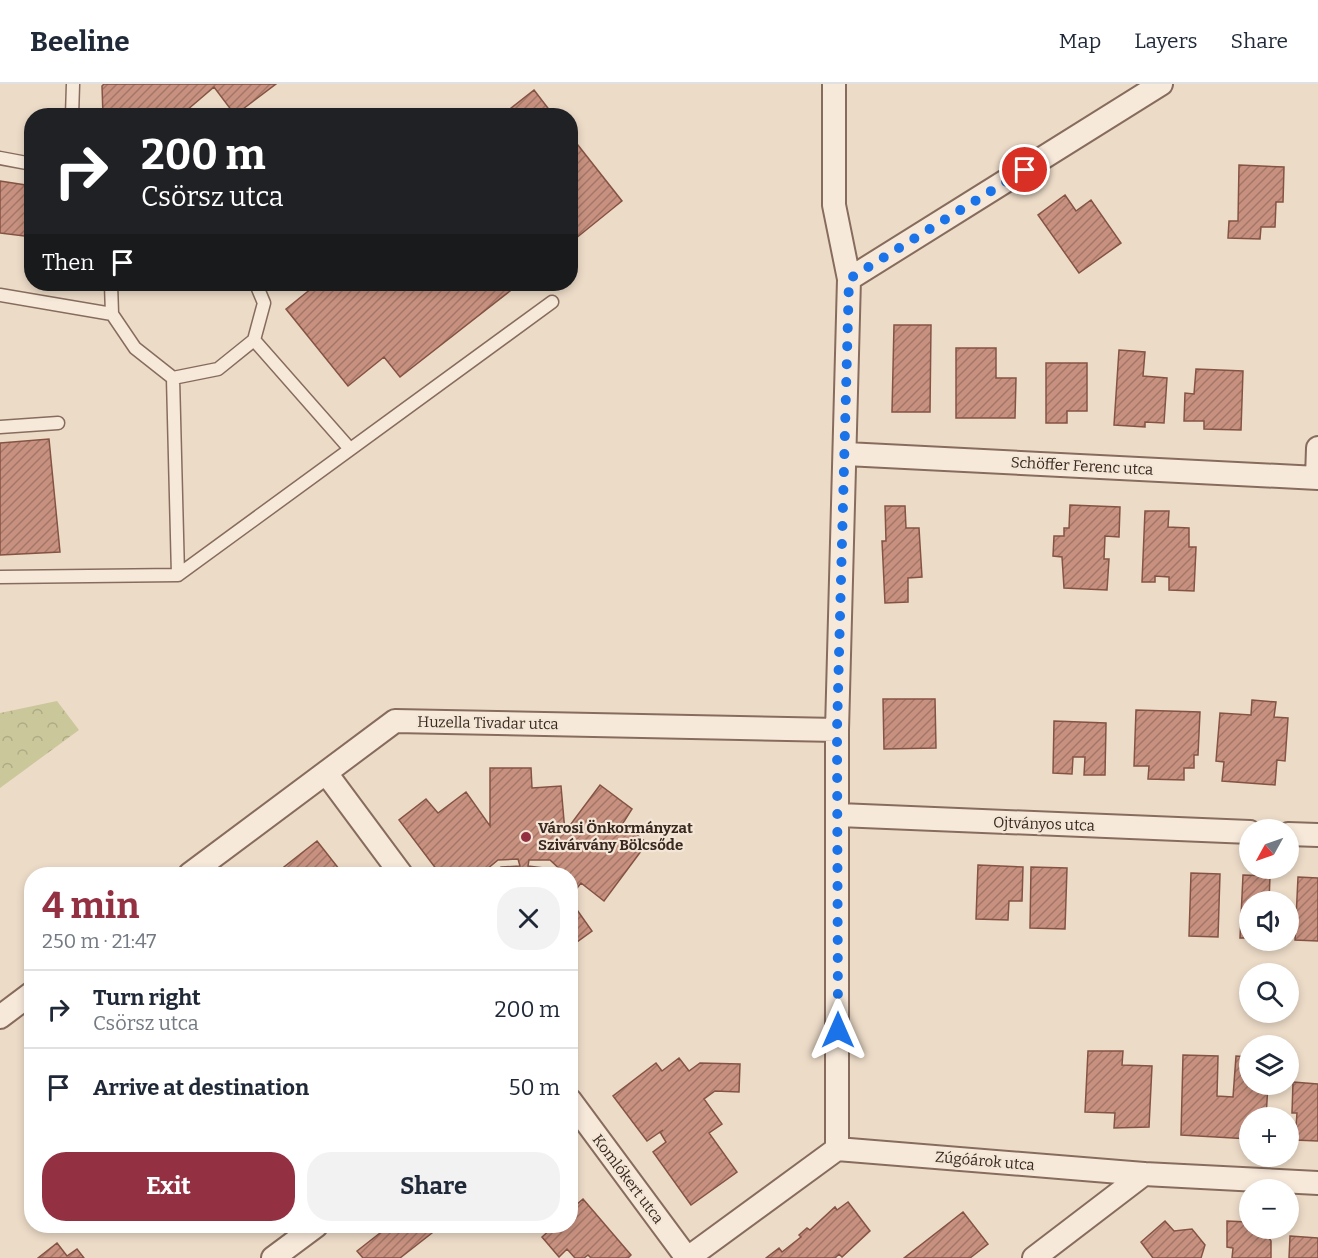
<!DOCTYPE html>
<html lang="en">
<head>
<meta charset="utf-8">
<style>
	body { margin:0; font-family:Bitter,serif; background:#f2f2f3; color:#1f2937; height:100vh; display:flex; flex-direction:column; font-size:22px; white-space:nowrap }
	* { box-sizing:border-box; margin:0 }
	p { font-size:20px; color:#747a83 }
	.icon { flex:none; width:33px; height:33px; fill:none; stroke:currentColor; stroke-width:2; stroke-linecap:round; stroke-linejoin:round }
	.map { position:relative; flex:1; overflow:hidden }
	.panel { position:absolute; left:24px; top:783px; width:554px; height:366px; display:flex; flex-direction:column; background:#fff; border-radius:24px; box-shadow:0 3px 9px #0003 }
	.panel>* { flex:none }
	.guide { position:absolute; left:24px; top:24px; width:554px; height:183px; border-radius:24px; box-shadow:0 3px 9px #0003; background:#202124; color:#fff; overflow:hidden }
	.needle { width:39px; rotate:230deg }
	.buttons { position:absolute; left:1239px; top:735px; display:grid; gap:12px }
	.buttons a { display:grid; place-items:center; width:60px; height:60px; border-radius:50%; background:#fff; box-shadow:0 3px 9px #0003; font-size:30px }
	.pin { position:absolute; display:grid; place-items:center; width:51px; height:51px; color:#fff; margin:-26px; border:3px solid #fff; border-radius:50%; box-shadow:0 2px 6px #0007 }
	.me { position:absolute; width:66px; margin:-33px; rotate:0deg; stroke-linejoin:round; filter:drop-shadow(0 0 4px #0008) }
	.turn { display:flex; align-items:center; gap:21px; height:126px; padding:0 18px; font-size:27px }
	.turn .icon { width:78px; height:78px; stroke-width:2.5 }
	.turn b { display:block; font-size:42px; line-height:51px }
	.then { display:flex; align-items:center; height:57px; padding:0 18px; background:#0003; gap:12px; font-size:22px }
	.round { display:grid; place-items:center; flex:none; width:63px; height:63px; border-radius:24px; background:#f2f2f3 }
	.overview { display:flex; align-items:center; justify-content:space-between; height:102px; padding:0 18px }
	h1 { font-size:36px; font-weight:700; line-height:45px; color:#933042 }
	.primary-button { display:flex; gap:12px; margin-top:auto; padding:12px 18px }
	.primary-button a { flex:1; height:69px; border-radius:24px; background:#933042; color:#fff; font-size:24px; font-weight:700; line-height:69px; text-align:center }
	.primary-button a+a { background:#f2f2f3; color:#1f2937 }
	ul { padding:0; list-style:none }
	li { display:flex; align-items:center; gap:18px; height:78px; padding:0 18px; border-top:2px solid #e0e1e3 }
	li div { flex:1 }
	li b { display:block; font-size:22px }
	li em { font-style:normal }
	header { display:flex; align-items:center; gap:36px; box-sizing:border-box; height:84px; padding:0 30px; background:#fff; border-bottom:2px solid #e0e1e3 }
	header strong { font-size:28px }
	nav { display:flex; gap:33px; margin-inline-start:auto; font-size:21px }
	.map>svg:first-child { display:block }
</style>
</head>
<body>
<header>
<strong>Beeline</strong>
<nav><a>Map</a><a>Layers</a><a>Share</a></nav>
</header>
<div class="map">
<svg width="1318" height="1174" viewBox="0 0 1318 1174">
	<defs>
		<pattern id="forest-crowns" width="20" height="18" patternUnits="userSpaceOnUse" patternTransform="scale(1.5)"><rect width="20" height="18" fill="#cac79b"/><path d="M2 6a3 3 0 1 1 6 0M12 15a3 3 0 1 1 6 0" fill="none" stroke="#aeab85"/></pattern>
		<pattern id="building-hatch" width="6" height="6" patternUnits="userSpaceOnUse" patternTransform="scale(1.5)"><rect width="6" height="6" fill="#c8917f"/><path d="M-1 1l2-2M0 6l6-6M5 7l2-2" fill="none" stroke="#a37668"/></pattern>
	</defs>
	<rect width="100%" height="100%" fill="#ecdbc7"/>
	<path fill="url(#forest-crowns)" d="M 57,617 L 79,646 L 0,704 L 0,629 Z"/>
	<path fill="url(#building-hatch)" stroke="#855344" stroke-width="1.5" d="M 104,0 L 276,0 L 235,31 L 214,3 L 180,32 L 103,32 L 102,2 Z
		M 534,6 L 554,32 L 501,32 Z
		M 570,51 L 622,117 L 570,159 Z
		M 1239,81 L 1284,83 L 1283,118 L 1276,118 L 1275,143 L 1261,143 L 1260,155 L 1228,154 L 1229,137 L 1238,137 Z
		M 0,97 L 32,102 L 32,153 L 0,149 Z
		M 1065,111 L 1076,127 L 1091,116 L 1121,159 L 1079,189 L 1038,131 Z
		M 317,200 L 519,200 L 400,293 L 384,273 L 348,302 L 286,225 Z
		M 894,241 L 931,241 L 930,328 L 892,328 Z
		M 956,264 L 996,264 L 996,294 L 1016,294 L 1015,334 L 956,334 Z
		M 1119,266 L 1145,268 L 1143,292 L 1167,294 L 1164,339 L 1145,338 L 1145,343 L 1114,341 Z
		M 1046,279 L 1087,279 L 1087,327 L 1067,327 L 1067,339 L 1046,339 Z
		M 1196,285 L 1243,287 L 1241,346 L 1204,345 L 1204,337 L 1184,337 L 1185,309 L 1194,310 Z
		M 49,355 L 60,468 L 0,471 L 0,359 Z
		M 1070,421 L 1120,423 L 1119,453 L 1105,452 L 1104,475 L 1109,475 L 1107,506 L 1064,504 L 1062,473 L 1053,472 L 1054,452 L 1064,452 L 1064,444 L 1069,444 Z
		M 885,422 L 905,422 L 906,444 L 919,444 L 922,493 L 908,494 L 908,518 L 885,519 L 882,457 L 886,457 Z
		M 1145,427 L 1169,427 L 1168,443 L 1189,444 L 1189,463 L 1196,463 L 1194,507 L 1169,506 L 1169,493 L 1155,492 L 1155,498 L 1142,498 Z
		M 883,615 L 935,615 L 936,664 L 884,665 Z
		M 1252,616 L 1276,618 L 1274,633 L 1288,634 L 1285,677 L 1277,676 L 1275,701 L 1222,697 L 1224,678 L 1216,677 L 1220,629 L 1251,631 Z
		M 1136,626 L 1200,628 L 1198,671 L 1194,671 L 1194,684 L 1184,684 L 1184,696 L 1148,695 L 1149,682 L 1134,682 Z
		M 1054,637 L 1106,639 L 1105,691 L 1084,691 L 1085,673 L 1073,673 L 1072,690 L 1053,689 Z
		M 490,684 L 531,684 L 532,704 L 561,702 L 565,748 L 600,701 L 632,725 L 623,739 L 647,759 L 604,817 L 581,799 L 570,813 L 570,790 L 565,790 L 550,776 L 529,776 L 528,782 L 544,784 L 552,790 L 491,790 L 501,783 L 520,782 L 518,775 L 498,776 L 481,790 L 440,790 L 399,736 L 426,715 L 438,729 L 466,708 L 490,742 Z
		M 317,757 L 343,790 L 275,790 Z
		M 978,781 L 1023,783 L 1022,817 L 1009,817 L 1008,836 L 976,835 Z
		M 1031,783 L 1067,784 L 1065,845 L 1030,844 Z
		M 1191,789 L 1220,790 L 1218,853 L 1189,852 Z
		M 1243,791 L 1270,792 L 1269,818 L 1250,818 L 1250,854 L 1240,854 Z
		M 1298,793 L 1318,794 L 1318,857 L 1295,856 Z
		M 570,816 L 592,847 L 570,863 Z
		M 1088,967 L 1123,967 L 1122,981 L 1152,982 L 1149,1043 L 1114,1044 L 1115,1029 L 1085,1028 Z
		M 1183,971 L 1218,972 L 1217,1012 L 1233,1013 L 1236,972 L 1250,973 L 1250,1000 L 1268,1000 L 1266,1034 L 1250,1034 L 1250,1055 L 1181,1051 Z
		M 679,974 L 689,987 L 700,979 L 740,980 L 739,1008 L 715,1007 L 704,1015 L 722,1040 L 709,1049 L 737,1088 L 691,1121 L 653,1068 L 666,1058 L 660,1048 L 663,1046 L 647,1057 L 613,1012 L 656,979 L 662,987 Z
		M 1293,998 L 1318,1000 L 1318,1057 L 1295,1056 L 1297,1029 L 1292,1029 Z
		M 583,1115 L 631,1171 L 628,1174 L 591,1174 L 588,1171 L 584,1174 L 575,1174 L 567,1165 L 559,1173 L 542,1153 L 553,1143 L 552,1142 L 570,1142 L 570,1126 Z
		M 848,1118 L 870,1147 L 842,1173 L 839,1170 L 835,1174 L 766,1174 L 779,1164 L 782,1168 L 801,1153 L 799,1151 L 807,1144 L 810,1146 L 835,1123 L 837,1126 Z
		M 963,1128 L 988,1160 L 970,1174 L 904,1174 Z
		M 1165,1137 L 1174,1147 L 1192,1145 L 1205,1161 L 1201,1174 L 1153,1174 L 1141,1158 Z
		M 1227,1137 L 1248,1138 L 1250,1144 L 1263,1145 L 1271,1157 L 1271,1174 L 1232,1174 L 1233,1164 L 1227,1163 Z
		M 389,1142 L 425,1142 L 432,1149 L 400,1174 L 363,1174 L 357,1167 Z
		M 1290,1152 L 1318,1154 L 1318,1174 L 1289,1174 Z
		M 57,1159 L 67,1172 L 77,1165 L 84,1174 L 38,1174 Z"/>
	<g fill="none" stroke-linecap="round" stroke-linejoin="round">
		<defs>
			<path id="lane" d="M 72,32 L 73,0
				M 0,74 L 32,80
				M 111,200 L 112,230 L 135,264 L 173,294 L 178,491
				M 256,200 L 264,219 L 254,256 L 350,365
				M 0,211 L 112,230
				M 173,294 L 218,285 L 254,256
				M 0,343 L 58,339
				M 0,493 L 178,491 L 552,218"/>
			<path id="street" d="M 834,0 L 834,121 L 849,195 L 837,646 L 837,1065
				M 849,195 L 1161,0
				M 846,370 L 1318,394
				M 1317,394 L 1318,364
				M 326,689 L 401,790
				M 839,731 L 1250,748
				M 1288,750 L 1318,751
				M 190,790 L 395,637 L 837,646
				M 0,933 L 32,909
				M 570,1016 L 687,1174
				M 273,1174 L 316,1142
				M 688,1174 L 837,1065 L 1144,1090 L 1318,1099
				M 1034,1174 L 1144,1090"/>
		</defs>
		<use href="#lane" stroke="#876c5d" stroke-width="15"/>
		<use href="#street" stroke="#876c5d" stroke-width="26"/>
		<use href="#lane" stroke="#f7e9da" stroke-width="12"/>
		<use href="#street" stroke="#f7e9da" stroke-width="22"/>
	</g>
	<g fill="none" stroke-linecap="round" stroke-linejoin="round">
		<path stroke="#1a73e8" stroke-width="10" stroke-dasharray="0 18" d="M 838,946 L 837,646 L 849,195 L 1025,86"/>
	</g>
	<circle fill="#933042" stroke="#f4e6d6" stroke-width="2" cx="526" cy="753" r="6"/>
	<g text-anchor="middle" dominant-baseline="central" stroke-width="4.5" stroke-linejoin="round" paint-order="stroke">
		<g font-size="15" fill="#382820" stroke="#f4e6d6">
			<text transform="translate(1082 382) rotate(3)">Schöffer Ferenc utca</text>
			<text transform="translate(488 639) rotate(1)">Huzella Tivadar utca</text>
			<text transform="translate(1044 740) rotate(2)">Ojtványos utca</text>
			<text transform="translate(985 1077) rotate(5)">Zúgóárok utca</text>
			<text transform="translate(628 1095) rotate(53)">Komlókert utca</text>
		</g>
		<g font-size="15" font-weight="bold" fill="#382820" stroke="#f4e6d6" text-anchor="start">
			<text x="538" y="744">Városi Önkormányzat<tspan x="538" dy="17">Szivárvány Bölcsőde</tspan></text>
		</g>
	</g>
</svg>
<div class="buttons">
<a><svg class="needle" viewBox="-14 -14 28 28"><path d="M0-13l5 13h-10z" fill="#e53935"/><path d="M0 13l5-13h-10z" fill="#747a83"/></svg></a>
<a><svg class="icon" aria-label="sound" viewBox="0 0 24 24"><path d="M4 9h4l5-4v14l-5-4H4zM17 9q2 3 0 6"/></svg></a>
<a><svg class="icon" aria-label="search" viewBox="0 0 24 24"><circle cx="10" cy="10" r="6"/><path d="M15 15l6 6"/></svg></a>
<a><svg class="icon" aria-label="layers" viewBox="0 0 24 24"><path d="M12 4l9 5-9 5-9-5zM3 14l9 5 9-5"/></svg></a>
<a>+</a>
<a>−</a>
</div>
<div class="pin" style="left:1025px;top:86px;background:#d93025"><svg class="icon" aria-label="arrive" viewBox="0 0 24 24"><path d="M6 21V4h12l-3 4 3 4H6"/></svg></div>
<svg class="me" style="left:838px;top:946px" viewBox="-20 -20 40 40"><path d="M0-17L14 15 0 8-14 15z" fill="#1a73e8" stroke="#fff" stroke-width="4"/></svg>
<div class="guide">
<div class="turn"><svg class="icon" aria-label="right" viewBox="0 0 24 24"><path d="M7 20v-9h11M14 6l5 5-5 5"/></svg><div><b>200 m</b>Csörsz utca</div></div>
<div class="then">Then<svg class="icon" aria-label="arrive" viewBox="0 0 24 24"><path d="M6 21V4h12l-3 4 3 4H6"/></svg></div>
</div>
<section class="panel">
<div class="overview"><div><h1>4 min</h1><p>250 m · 21:47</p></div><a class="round"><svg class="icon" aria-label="close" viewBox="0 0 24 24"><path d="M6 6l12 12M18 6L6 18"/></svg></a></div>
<ul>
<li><svg class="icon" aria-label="right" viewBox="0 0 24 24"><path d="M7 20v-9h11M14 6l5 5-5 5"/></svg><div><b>Turn right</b><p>Csörsz utca</p></div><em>200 m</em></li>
<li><svg class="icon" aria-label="arrive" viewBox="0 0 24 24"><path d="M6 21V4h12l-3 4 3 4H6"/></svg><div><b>Arrive at destination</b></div><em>50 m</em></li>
</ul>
<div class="primary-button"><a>Exit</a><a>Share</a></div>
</section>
</div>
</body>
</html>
